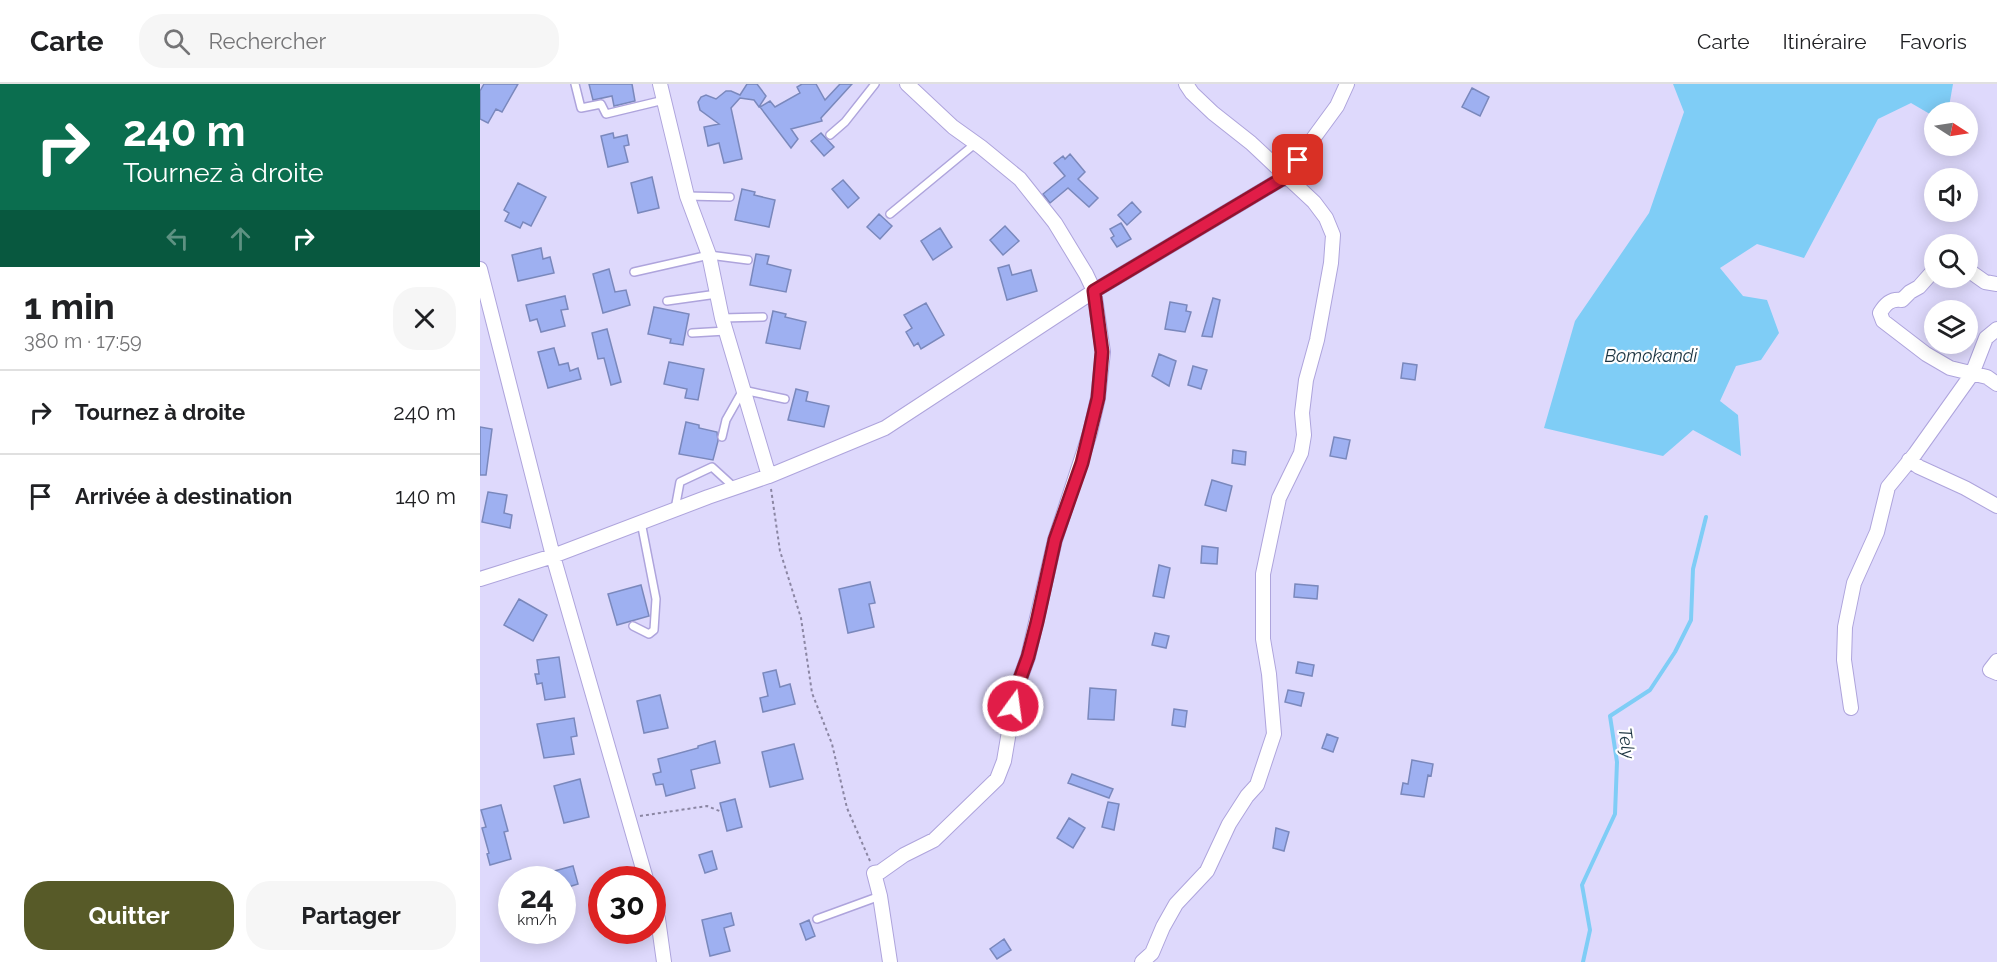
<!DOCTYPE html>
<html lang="fr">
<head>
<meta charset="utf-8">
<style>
	body { margin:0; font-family:Raleway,sans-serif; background:#f6f6f6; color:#202124; height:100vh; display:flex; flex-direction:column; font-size:22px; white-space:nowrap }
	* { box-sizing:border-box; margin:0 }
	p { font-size:20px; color:#757577 }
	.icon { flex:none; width:33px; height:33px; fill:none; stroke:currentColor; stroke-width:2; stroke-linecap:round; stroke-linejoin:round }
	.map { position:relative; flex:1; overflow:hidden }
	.panel { display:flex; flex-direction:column; background:#fff; width:480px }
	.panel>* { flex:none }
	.top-card { background:#0b6e4f; color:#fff; overflow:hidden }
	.needle { width:39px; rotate:102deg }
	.controls { position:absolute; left:1444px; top:18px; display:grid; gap:12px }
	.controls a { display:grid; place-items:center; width:54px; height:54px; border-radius:50%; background:#fff; box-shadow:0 3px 15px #0003; font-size:30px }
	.speed { position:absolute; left:18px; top:782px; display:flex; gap:12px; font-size:30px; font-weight:700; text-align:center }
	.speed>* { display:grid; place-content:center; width:78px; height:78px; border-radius:50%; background:#fff; box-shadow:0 3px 15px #0003; line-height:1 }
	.speed small { font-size:15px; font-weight:400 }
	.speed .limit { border:9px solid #d22; background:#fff; color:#111 }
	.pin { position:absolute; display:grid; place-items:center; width:51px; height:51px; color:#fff; margin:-26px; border-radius:12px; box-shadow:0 3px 9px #0006 }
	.me { position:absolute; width:66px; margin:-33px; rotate:14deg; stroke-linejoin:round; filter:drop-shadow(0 0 4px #0008) }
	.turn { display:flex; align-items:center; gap:21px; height:126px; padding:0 24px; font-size:27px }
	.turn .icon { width:78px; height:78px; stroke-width:2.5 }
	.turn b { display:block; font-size:42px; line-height:51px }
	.lanes { display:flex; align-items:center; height:57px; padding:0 24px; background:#0003; justify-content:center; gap:30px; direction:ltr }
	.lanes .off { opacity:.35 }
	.round { display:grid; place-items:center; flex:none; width:63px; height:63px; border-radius:24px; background:#f6f6f6 }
	.head { display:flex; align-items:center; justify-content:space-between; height:102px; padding:0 24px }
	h1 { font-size:36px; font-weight:700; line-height:45px }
	.cta { display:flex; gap:12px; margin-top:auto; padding:12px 24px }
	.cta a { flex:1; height:69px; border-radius:24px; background:#575a28; color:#fff; font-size:24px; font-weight:700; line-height:69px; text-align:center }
	.cta a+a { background:#f6f6f6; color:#202124 }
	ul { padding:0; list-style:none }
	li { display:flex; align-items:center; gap:18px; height:84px; padding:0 24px; border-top:2px solid #e0e0e0 }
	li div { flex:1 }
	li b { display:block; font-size:22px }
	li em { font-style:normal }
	header { display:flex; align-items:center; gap:36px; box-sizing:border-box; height:84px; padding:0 30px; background:#fff; border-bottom:2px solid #e0e0e0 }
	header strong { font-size:28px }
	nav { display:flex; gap:33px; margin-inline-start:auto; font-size:21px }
	.search { width:420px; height:54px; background:#f6f6f6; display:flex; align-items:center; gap:15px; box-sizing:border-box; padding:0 21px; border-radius:24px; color:#757577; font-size:22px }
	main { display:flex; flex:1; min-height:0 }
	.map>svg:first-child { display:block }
</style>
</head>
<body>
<header>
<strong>Carte</strong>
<div class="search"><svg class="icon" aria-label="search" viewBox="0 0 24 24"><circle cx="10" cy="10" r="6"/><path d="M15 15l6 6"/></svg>Rechercher</div>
<nav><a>Carte</a><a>Itinéraire</a><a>Favoris</a></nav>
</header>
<main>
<section class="panel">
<div class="top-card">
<div class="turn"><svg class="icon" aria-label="right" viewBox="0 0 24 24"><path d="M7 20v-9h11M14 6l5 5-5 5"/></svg><div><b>240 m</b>Tournez à droite</div></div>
<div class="lanes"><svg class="icon off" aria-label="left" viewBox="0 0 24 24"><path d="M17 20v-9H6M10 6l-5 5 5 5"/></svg><svg class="icon off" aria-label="ahead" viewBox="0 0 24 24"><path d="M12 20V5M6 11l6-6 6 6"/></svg><svg class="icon" aria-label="right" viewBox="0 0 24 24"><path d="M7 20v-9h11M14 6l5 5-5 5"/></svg></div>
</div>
<div class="head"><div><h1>1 min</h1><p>380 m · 17:59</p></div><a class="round"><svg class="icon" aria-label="close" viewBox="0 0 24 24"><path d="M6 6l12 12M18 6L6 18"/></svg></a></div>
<ul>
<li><svg class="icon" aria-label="right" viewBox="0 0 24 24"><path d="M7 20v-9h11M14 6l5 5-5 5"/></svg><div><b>Tournez à droite</b></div><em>240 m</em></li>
<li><svg class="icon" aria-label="arrive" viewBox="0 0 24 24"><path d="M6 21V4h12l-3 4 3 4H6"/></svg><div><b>Arrivée à destination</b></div><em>140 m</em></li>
</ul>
<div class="cta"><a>Quitter</a><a>Partager</a></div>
</section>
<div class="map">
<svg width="1517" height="878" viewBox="0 0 1517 878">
	<rect width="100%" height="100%" fill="#ded9fc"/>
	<path fill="#7fcdf6" d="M 1193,0 L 1473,0 L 1468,28 L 1455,28 L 1455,33 L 1431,19 L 1398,35 L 1324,174 L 1277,160 L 1240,184 L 1263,212 L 1287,216 L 1299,249 L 1281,276 L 1256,282 L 1240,317 L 1258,331 L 1261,372 L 1213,346 L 1183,372 L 1064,344 L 1095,237 L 1169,129 L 1204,28 Z"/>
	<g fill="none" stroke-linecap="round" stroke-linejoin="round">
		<path stroke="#7fcdf6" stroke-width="4" d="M 1103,878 L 1110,846 L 1102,801 L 1135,730 L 1137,678 L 1130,632 L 1170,606 L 1195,568 L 1211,536 L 1213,485 L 1226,433"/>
	</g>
	<path fill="#9eb0f1" stroke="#7a88bc" stroke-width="1.5" d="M 4,0 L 38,0 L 22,28 L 16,25 L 8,39 L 0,35 L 0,7 Z
		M 109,0 L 152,0 L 155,17 L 134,22 L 132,12 L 113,16 Z
		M 267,0 L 277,0 L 286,12 L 279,23 L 274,16 L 260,14 L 251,24 L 262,75 L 244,79 L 239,59 L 228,62 L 224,43 L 239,40 L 220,26 L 218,18 L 221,13 L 226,11 L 236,15 L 246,7 L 251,7 L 260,11 Z
		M 322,0 L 336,0 L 345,16 L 360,0 L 372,0 L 341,34 L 342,37 L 311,45 L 318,55 L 311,64 L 280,23 L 290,17 L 295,23 L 320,9 L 317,3 Z
		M 992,4 L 1009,13 L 1000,32 L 982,23 Z
		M 133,49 L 134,54 L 147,51 L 149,61 L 144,62 L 148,78 L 128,83 L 121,52 Z
		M 341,49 L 354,63 L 344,72 L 331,57 Z
		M 590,70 L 605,88 L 598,95 L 618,114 L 609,123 L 588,104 L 570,119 L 563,110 L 585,92 L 574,79 L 583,72 L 585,75 Z
		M 172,93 L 179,124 L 158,129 L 151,99 Z
		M 363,96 L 379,114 L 368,124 L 352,105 Z
		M 38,99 L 66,113 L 51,142 L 43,138 L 40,144 L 25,137 L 29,129 L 24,126 Z
		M 262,105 L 275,108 L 274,111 L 295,116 L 289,143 L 255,136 Z
		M 652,118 L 661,128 L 647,141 L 638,131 Z
		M 399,130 L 412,142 L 400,155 L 387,143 Z
		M 641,139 L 651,155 L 637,163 L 631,154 L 634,152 L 630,145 Z
		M 525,142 L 539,157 L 523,171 L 510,156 Z
		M 460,144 L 472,163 L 453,176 L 441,157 Z
		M 61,164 L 63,175 L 70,173 L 74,189 L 38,197 L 32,171 Z
		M 276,170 L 289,172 L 287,180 L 311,186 L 306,208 L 270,201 Z
		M 529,181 L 532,191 L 551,186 L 557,207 L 527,216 L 518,184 Z
		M 129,185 L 135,208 L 146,206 L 150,221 L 123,229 L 113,190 Z
		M 85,212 L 88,225 L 81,226 L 85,242 L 61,248 L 57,235 L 50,237 L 46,221 Z
		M 733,214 L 740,216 L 732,253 L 722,252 Z
		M 690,218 L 707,221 L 706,227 L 711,228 L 705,248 L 685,245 Z
		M 446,219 L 464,251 L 441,265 L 438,259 L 434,262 L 426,248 L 432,244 L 424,231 Z
		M 174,223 L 209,230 L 203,261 L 190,259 L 191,255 L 168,250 Z
		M 293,227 L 306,230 L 305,233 L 326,238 L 320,265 L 286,259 Z
		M 127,245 L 141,298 L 131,301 L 124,274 L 118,275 L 112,249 Z
		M 74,264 L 79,281 L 88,279 L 90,287 L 98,284 L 101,295 L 68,304 L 58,268 Z
		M 679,270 L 696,277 L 689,302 L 672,292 Z
		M 189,278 L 224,285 L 218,316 L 205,314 L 207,305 L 184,300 Z
		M 923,279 L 937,281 L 935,296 L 921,294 Z
		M 713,282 L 727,286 L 721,305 L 708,301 Z
		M 316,305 L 328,308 L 326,317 L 349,322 L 344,343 L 308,336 Z
		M 206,338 L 219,341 L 219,344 L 237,348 L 238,357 L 233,376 L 199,370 Z
		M 0,343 L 12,345 L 6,391 L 0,391 Z
		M 854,353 L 870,356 L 866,375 L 850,372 Z
		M 753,366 L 766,368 L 765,381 L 752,379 Z
		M 732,396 L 752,402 L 746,427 L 725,421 Z
		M 8,408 L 27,411 L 24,429 L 32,431 L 30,444 L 2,438 Z
		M 722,462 L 738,464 L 737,480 L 721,479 Z
		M 679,481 L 690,484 L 684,514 L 673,512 Z
		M 390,498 L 395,519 L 389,520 L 394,543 L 368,549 L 359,505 Z
		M 815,500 L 838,502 L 837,515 L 814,513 Z
		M 161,501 L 169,532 L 137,541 L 128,510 Z
		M 39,515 L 67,531 L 53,557 L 24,541 Z
		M 675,549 L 689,552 L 686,564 L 672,561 Z
		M 79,573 L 85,613 L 65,616 L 62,599 L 57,600 L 55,590 L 59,590 L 57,576 Z
		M 818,578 L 834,581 L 832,592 L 816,589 Z
		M 296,586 L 300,603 L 310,600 L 315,620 L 283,628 L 280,614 L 288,612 L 283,589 Z
		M 610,604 L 636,606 L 634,636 L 608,635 Z
		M 808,606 L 824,609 L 821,622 L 805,618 Z
		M 180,611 L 188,644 L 164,649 L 157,617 Z
		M 694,625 L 707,627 L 705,643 L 692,641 Z
		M 94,634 L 97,652 L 91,653 L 94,670 L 64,674 L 57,640 Z
		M 847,650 L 858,654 L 853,668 L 842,664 Z
		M 235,657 L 240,679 L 211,686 L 215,704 L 186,712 L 183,700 L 176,701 L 173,690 L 181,688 L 178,675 L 218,664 L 218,662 Z
		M 314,660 L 323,695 L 290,703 L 282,668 Z
		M 932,676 L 953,680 L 951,692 L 948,691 L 944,713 L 921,710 L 923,699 L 928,700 Z
		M 592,690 L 633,705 L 629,714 L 588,699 Z
		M 100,695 L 109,733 L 84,739 L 74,702 Z
		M 255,715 L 262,743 L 247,747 L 240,719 Z
		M 628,718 L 639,720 L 634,746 L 622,743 Z
		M 21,721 L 28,747 L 24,748 L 31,775 L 10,781 L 7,770 L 9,769 L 2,744 L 6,743 L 1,726 Z
		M 589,734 L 605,744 L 593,764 L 577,754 Z
		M 796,744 L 809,748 L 804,767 L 793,764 Z
		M 232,767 L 237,785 L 225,789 L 219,771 Z
		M 93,782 L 98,800 L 82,805 L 82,795 L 76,795 L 74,787 Z
		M 251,829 L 254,841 L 244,844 L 250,867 L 230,872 L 222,836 Z
		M 329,836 L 335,852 L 326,856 L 320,840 Z
		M 524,855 L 531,866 L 517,875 L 510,865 Z"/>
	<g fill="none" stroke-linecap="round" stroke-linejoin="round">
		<defs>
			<path id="service" d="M 95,0 L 101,24 L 121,20 L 126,30 L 184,16
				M 350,51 L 365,38 L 395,0
				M 207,112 L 250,113
				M 410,130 L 496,59
				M 154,188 L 229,171 L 268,176
				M 187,217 L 237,210
				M 242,234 L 283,233
				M 212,249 L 246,247
				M 242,353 L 246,336 L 263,306 L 305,315
				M 195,425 L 200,398 L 232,383 L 255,404
				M 153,542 L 169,550 L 174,546 L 176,515 L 161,438
				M 337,835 L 400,812"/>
			<path id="minor" d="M 0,185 L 73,472 L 0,495
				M 1455,185 L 1439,203 L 1430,208 L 1422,216 C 1411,214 1405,220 1400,229 L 1403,237 L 1446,270 L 1470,284 L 1507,293 L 1517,300
				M 1488,186 L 1505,198 L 1517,200
				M 1429,376 L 1439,383 L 1485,404 L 1517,422
				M 289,392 L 405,344 L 614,207 L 805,93 L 857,22 L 867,0
				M 1517,577 L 1510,586 L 1517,589
				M 1371,624 L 1364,576 L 1365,543 L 1374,499 L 1397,448 L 1408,403 L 1435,370 L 1492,290 L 1506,254 L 1517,245
				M 166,795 L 73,472 L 228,413 L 289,392 L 242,234 L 229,171 L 207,112 L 180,0
				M 172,816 L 178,835 L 184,878
				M 410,878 L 400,812 L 394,789 L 400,788 L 424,771 L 454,756 L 517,695 L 524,677 L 536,606 L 548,573 L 575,456 L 610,349 L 618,314 L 623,268 L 614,207 L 606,190 L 575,139 L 540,95 L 501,63 L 473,43 L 427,0
				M 662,878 L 672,869 L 683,843 L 696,820 L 727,787 L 749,740 L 767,712 L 777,701 L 794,650 L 789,590 L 783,555 L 783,490 L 799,414 L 821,369 L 824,351 L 822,329 L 826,296 L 837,256 L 851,179 L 853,151 L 846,134 L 834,118 L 771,59 L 733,29 L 712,9 L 706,0"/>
		</defs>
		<use href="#service" stroke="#aea4dc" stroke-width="10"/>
		<use href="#minor" stroke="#aea4dc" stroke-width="16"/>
		<path stroke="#8b86a3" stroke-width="2" stroke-dasharray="3 3" stroke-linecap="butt" d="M 291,405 L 300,467 L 321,534 L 332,609 L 352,660 L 367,724 L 390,777
			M 160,732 L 227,722 L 242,728"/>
		<use href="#service" stroke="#fff" stroke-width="7"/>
		<use href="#minor" stroke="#fff" stroke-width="14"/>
	</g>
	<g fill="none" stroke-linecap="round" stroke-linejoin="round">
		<defs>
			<path id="route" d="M 533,622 L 536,606 L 548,573 L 557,538 L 575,456 L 602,379 L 618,314 L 622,268 L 614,207 L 805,93 L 818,76"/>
		</defs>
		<use href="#route" stroke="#92132f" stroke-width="15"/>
		<use href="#route" stroke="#e11d48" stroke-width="10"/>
	</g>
	<g text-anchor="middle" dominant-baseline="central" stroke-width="4.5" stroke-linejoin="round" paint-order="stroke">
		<g font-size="18" font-style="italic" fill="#1c3542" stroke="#fff">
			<text x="1171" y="271">Bomokandi</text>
			<text transform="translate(1147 659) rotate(82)">Tely</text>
		</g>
	</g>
</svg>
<div class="controls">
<a><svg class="needle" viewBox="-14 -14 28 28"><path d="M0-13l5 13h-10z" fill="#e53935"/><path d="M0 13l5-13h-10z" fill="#757577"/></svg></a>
<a><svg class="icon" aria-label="sound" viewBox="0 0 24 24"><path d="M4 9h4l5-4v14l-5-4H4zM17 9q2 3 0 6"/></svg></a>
<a><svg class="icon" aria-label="search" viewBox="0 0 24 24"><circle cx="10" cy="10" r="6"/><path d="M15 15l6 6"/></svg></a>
<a><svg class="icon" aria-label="layers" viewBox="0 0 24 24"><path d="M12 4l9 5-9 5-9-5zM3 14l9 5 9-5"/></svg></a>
</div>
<div class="speed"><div>24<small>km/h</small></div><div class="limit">30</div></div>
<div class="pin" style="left:818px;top:76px;background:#d93025"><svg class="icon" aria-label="arrive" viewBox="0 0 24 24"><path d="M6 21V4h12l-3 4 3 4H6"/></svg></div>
<svg class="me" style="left:533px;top:622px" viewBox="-20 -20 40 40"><circle r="17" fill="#e11d48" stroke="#fff" stroke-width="3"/><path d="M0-11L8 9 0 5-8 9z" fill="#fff"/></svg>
</div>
</main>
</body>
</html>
